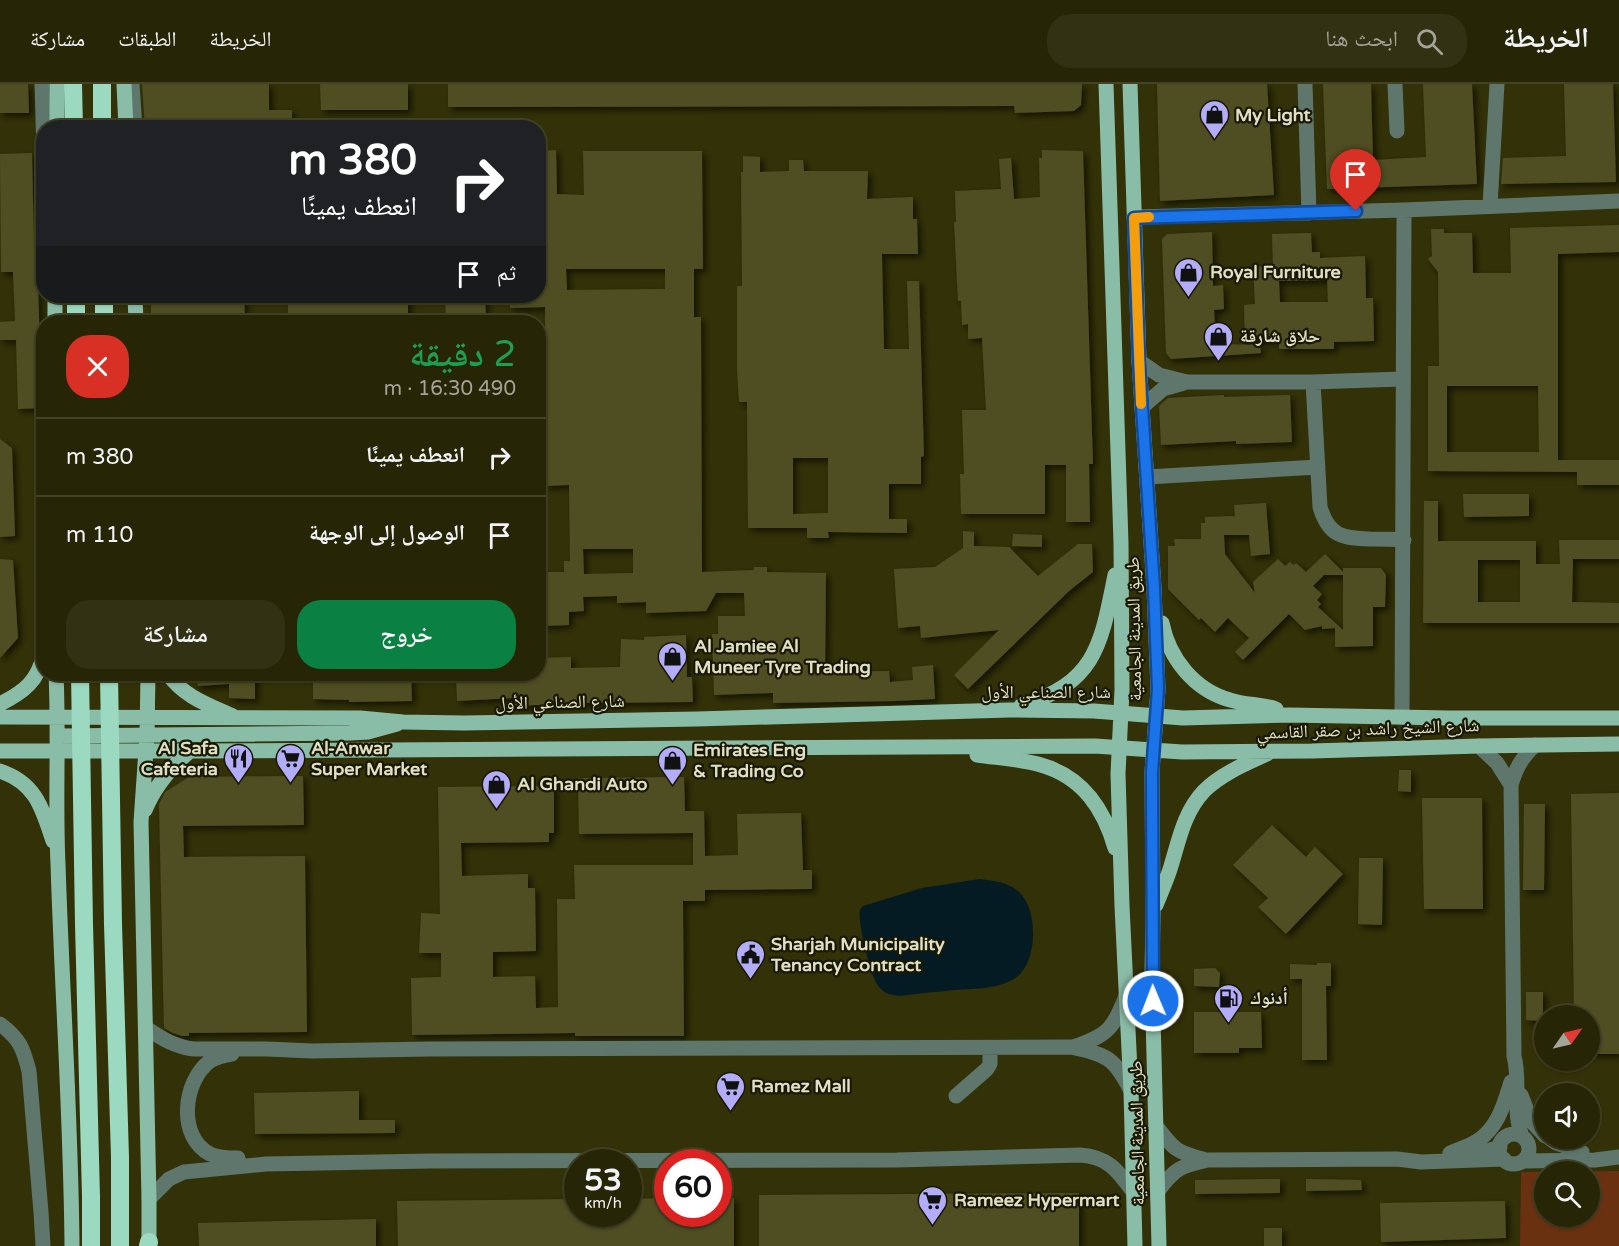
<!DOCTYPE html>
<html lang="ar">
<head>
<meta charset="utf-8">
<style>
	body { margin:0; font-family:"Varela Round","Noto Naskh Arabic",sans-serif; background:#323113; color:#f1f3f6; direction:rtl; height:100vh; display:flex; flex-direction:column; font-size:22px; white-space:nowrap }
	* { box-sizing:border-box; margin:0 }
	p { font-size:20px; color:#a4a59a }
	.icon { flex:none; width:33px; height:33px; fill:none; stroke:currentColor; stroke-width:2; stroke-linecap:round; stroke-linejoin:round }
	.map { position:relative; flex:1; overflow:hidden; direction:ltr }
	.side { position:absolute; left:36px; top:231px; width:510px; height:366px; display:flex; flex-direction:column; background:#262505; border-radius:24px; box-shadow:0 2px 4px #0004,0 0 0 2px #424227; direction:rtl }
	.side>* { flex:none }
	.guide { position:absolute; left:36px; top:36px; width:510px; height:183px; border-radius:24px; box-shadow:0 2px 4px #0004,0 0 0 2px #424227; direction:rtl; background:#202124; color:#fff; overflow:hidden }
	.needle { width:39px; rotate:56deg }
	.controls { position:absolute; left:1534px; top:921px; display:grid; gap:12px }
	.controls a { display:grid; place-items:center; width:66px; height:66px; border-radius:50%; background:#262505; box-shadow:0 2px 4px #0004,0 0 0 2px #424227; font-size:30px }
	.speed { position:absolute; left:564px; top:1065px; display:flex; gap:12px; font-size:30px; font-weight:700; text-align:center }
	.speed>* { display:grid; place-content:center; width:78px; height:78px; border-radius:50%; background:#262505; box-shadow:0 2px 4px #0004,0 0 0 2px #424227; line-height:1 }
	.speed small { font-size:15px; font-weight:400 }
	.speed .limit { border:9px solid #d22; background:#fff; color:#111 }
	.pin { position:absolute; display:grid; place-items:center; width:51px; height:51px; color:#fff; margin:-62px -26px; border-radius:50% 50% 50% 0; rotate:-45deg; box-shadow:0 0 6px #0007 }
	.pin .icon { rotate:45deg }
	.me { position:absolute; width:66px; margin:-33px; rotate:359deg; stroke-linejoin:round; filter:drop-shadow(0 0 4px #0008) }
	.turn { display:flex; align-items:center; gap:21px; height:126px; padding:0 30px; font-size:27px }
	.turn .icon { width:78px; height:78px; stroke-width:2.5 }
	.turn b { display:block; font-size:42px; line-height:51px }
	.then { display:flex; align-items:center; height:57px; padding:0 30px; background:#0003; gap:12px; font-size:22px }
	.round { display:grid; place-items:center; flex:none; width:63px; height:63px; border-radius:24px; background:#323113 }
	.overview { display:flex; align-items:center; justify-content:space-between; height:102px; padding:0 30px }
	h1 { font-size:36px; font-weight:600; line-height:45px; color:#1e9e55 }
	.primary-button { display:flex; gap:12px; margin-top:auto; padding:12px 30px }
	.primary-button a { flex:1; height:69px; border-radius:24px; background:#0b8043; color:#fff; font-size:24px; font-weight:600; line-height:69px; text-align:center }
	.primary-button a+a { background:#323113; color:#f1f3f6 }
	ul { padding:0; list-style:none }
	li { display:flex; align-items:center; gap:18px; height:78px; padding:0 30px; border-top:2px solid #424227 }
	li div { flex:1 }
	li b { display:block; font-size:22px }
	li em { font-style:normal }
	header { display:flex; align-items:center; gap:36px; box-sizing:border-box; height:84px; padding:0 30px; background:#262505; border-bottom:2px solid #424227 }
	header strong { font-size:28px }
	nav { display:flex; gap:33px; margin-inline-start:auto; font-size:21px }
	.search { width:420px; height:54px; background:#323113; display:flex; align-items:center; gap:15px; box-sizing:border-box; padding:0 21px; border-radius:24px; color:#a4a59a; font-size:22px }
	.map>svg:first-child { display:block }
</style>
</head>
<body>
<header>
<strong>الخريطة</strong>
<div class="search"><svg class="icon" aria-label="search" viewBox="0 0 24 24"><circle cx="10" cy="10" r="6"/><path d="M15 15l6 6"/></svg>ابحث هنا</div>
<nav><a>الخريطة</a><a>الطبقات</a><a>مشاركة</a></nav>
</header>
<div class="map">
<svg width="1619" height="1162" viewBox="0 0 1619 1162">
	<defs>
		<filter id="shadow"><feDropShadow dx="3.5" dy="3.5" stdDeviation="3" flood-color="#0009"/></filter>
	</defs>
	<rect width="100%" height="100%" fill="#323107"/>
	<path fill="#693110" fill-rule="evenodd" d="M 1619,1087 L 1619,1162 L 1520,1162 L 1521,1088 ZM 1545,1088 L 1590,1088 L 1590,1132 L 1545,1132 Z"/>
	<path fill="#051b24" d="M 980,795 C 994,797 1008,798 1019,808 C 1039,826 1038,881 1014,895 C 994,907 968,904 946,907 C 930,908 915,910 900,912 C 891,911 885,910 879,903 C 871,895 857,836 860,826 C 861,824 862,823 863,822 L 922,804 Z"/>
	<path fill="#4f4e20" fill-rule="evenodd" filter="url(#shadow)" d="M 0,0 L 28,0 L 29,29 L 0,29 Z
		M 142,0 L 269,0 L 269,26 L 292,26 L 292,44 L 145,44 Z
		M 320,0 L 408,0 L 408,26 L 321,26 Z
		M 448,0 L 1082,0 L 1081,21 L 1074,27 L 1015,29 L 1014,22 L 448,23 Z
		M 1157,0 L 1267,0 L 1274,111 L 1160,117 Z
		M 1323,0 L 1371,0 L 1373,76 L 1426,73 L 1423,0 L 1472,0 L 1477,100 L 1327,105 Z
		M 1564,0 L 1613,0 L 1616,98 L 1501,100 L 1503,74 L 1566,72 Z
		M 556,66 L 557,110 L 584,111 L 583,67 L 702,67 L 703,185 L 694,185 L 694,233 L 701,233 L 702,488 L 754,486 L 754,483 L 767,483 L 767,488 L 826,489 L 825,588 L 889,587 L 890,598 L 913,596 L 912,583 L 933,581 L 935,615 L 897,617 L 773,619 L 773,609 L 714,611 L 712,550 L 718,550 L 718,532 L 745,532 L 744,509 L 716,509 L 706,527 L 646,529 L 646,518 L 617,519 L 617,512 L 583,513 L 584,527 L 569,528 L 569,541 L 543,542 L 543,488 L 564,488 L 564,477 L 570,477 L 569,401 L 546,402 L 545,223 L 510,224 L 510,212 L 538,212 L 538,67 ZM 566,185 L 665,185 L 665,205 L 567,206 ZM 583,465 L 633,465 L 633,489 L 584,490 Z
		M 1042,66 L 1083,67 L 1093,380 L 1089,380 L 1090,438 L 1066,438 L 1066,381 L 1045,381 L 1045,430 L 961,430 L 960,390 L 964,390 L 962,326 L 986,326 L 982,254 L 968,255 L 968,240 L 962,241 L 961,217 L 958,217 L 954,138 L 956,138 L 955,107 L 1001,105 L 999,75 L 1011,74 L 1014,115 L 1040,113 L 1039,74 L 1042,74 Z
		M 32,69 L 35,202 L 38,202 L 42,324 L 18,325 L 16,256 L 0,256 L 0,238 L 15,237 L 13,188 L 1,188 L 0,70 Z
		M 743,72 L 760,73 L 760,88 L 789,87 L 789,76 L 803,76 L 804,87 L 868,87 L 867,115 L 913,113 L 913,135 L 917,135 L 918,170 L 882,170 L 884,265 L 909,265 L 907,197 L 919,197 L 924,372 L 921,373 L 921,400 L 889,400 L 889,435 L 907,435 L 907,449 L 828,448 L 829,454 L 807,454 L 807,444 L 748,444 L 747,318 L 739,318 L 737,285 L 737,202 L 742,202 L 741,88 L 743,88 ZM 793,374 L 828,374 L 828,429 L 793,430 Z
		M 1619,141 L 1619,168 L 1558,170 L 1558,376 L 1619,376 L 1619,401 L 1577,401 L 1577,388 L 1428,387 L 1428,282 L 1439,282 L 1438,188 L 1428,175 L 1432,172 L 1431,145 L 1444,145 L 1444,149 L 1472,149 L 1473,189 L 1511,189 L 1510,144 ZM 1447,302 L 1538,302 L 1539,368 L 1447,368 Z
		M 1212,148 L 1213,202 L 1223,201 L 1224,225 L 1214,226 L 1216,260 L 1260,261 L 1261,269 L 1171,275 L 1166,269 L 1162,155 L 1167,150 Z
		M 1311,149 L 1312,168 L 1320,168 L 1320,174 L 1365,172 L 1366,214 L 1373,214 L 1374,257 L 1334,258 L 1334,265 L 1279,265 L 1279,256 L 1245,257 L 1244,221 L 1255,220 L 1253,183 L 1273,182 L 1272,150 ZM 1327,196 L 1328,218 L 1280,218 L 1279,197 Z
		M 151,212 L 244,212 L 245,238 L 151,238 Z
		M 288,212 L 408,212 L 408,238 L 288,238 Z
		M 445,212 L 485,212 L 486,238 L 446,238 Z
		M 1224,311 L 1224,313 L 1290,311 L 1292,358 L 1236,360 L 1236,357 L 1161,361 L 1159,322 L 1168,314 Z
		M 0,355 L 12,364 L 15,452 L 0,453 Z
		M 1463,410 L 1529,410 L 1529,432 L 1464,433 Z
		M 1424,417 L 1438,417 L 1438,457 L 1536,457 L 1536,480 L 1560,480 L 1559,456 L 1619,456 L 1619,475 L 1573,475 L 1572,518 L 1619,519 L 1619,539 L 1423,539 ZM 1478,476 L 1520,476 L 1520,518 L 1478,518 Z
		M 1266,419 L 1270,470 L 1251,472 L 1249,451 L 1224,451 L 1225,470 L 1255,509 L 1253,498 L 1278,475 L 1285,482 L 1290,478 L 1294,481 L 1296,479 L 1306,488 L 1325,470 L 1343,488 L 1343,484 L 1381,484 L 1386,491 L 1385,523 L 1373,523 L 1373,562 L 1335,563 L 1335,544 L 1322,545 L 1322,542 L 1305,546 L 1289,530 L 1243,576 L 1235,568 L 1249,554 L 1228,534 L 1215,548 L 1201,534 L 1199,536 L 1168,505 L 1168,462 L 1175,462 L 1174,455 L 1201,455 L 1201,439 L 1205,439 L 1205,433 L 1235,432 L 1234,421 ZM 1324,491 L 1343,491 L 1343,546 L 1318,523 L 1321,520 L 1317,516 L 1322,510 L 1313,502 Z
		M 963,447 L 974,448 L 974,462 L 1009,463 L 1038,492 L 1078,460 L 1092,460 L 1093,488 L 1069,507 L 968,605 L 954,591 L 999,546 L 921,554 L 920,542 L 898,544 L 894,485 L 935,483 L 963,464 Z
		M 1013,450 L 1042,451 L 1042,463 L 1012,462 Z
		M 0,475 L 13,476 L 18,554 L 0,574 Z
		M 686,551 L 687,593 L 692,593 L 693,618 L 586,619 L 514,622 L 514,614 L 457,617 L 456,591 L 538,590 L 538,574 L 571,573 L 571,584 L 620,583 L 621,555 L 644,556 L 644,553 Z
		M 197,590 L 255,590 L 255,615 L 229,614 L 229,600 L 198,602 Z
		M 313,590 L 411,590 L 412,617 L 349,618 L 349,616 L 313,615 Z
		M 1399,686 L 1411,686 L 1411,708 L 1398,707 Z
		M 303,692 L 304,741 L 183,742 L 184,773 L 305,772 L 307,948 L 189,949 L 189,952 L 182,952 L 173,949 L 164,944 L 159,720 L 165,708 L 189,693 Z
		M 684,693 L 685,727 L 704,727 L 705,772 L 738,771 L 737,730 L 801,729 L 803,786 L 812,786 L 812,805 L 705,806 L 705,817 L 683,817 L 684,952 L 575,952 L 575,949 L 412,951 L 411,894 L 441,893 L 441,869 L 419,869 L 421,829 L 440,830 L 438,703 L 554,702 L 554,749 L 549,749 L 549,758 L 461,759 L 462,792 L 528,790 L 528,804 L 535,804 L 536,867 L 493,868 L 493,893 L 535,892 L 536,924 L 558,923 L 557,815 L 575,815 L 574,781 L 693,781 L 693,749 L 579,750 L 578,694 Z
		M 1619,709 L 1619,970 L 1590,970 L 1590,932 L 1574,932 L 1571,710 Z
		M 1422,714 L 1482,714 L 1483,825 L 1424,825 Z
		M 1524,720 L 1545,720 L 1544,806 L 1523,806 Z
		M 1272,741 L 1306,773 L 1315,763 L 1343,790 L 1286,850 L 1258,823 L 1268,814 L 1233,781 Z
		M 1359,774 L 1383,774 L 1382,841 L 1358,840 Z
		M 1317,879 L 1331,879 L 1331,902 L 1326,902 L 1327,976 L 1302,976 L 1302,895 L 1290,895 L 1290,880 L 1317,881 Z
		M 1215,884 L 1220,889 L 1219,903 L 1194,902 L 1194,885 Z
		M 1526,908 L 1543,908 L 1543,937 L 1526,936 Z
		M 1194,928 L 1261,928 L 1262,964 L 1239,964 L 1239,969 L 1194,969 Z
		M 359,1007 L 359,1036 L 395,1036 L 395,1049 L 255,1050 L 254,1009 Z
		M 1280,1095 L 1280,1109 L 1195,1110 L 1195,1096 Z
		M 1306,1095 L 1361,1096 L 1362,1106 L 1306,1107 Z
		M 1079,1109 L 1079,1162 L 759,1162 L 759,1111 Z
		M 668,1114 L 668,1130 L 718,1130 L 718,1114 L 734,1114 L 734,1162 L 398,1162 L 397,1117 L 578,1115 L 578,1130 L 628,1130 L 628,1115 Z
		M 1505,1117 L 1506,1154 L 1381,1158 L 1380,1119 Z
		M 376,1135 L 376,1162 L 199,1162 L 198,1139 Z
		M 1264,1144 L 1282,1144 L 1282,1162 L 1264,1162 Z"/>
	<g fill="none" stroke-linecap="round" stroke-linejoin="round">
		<path stroke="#5e766c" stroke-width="15" d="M 42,0 L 44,69
			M 132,0 L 135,44
			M 1305,0 L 1309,129
			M 1395,0 L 1397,47
			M 1490,122 L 1497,0
			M 1134,133 L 1404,126 L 1619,117
			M 1139,277 L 1159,291 L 1187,298 L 1313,298 L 1402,295
			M 1313,298 L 1320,423 C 1329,453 1343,454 1370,455 C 1382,455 1393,455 1404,456
			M 1142,323 L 1163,305 L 1184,299
			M 1147,393 L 1318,383
			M 1402,633 C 1404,464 1402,295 1404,126
			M 1479,662 L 1497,679 L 1511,701
			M 0,940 C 20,955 23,964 29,987 L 41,1128 L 43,1162
			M 146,944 C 161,954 175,963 194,965 L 267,965 L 312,967 L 430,965 L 1071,963 C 1107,971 1114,973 1131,1007
			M 1073,963 C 1109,951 1114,944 1127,909
			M 232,970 C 224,971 217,973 210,977 C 183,997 177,1053 210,1070 C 219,1074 228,1074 238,1074
			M 1521,1011 L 1531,1037 L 1545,1052
			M 956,1012 L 987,985 L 990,980 L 990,964
			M 1156,1042 C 1173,1064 1175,1068 1203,1075
			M1499 1065a15 15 0 1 1 30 0a15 15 0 1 1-30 0Z
			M 1522,1052 C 1512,1027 1521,998 1514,972 L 1511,701 C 1516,684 1522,673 1535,661
			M 1549,1054 L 1556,1059 L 1582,1068
			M 1450,1069 C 1459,1065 1469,1062 1477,1057 C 1498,1044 1504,1020 1511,998
			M 1470,1069 L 1484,1068 L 1500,1063
			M 1523,1077 L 1595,1076 L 1619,1073
			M 1158,1107 C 1175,1084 1181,1082 1208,1076 L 1397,1075 L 1421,1078 L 1504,1075
			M 149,1115 L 169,1095 L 184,1088 L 266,1080 L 430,1077 L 897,1076 L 1080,1071 C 1109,1073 1118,1087 1134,1109"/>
		<path stroke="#8abda8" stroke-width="15" d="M 124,0 L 126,44
			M 1106,0 L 1121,459 L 1122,606 L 1118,690 L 1122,822 L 1131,1007 L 1135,1162
			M 1130,0 L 1139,277 L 1154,504 L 1158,605 L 1152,688 L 1153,826 L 1152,896 L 1159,1162
			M 57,44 L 57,0
			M 55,212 L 55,238
			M 135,212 L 136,238
			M 1162,539 C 1169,574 1194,606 1230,616 C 1245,621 1262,620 1276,625
			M 56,590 C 59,653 55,717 58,780 C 62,908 71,1035 72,1162
			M 148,590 L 147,651 L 141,738 L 149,1115 L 149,1162
			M 168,590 C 184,613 209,621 233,632
			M 0,620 C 24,608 38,597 44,570
			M 1021,622 C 1097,598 1101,560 1115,491
			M 0,633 L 360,634 L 403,638 L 464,639 L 697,635 L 1009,626 L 1094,627 L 1183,634 L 1290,631 L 1449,634 L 1619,634
			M 58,652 L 350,649 L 368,648 L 397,640
			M 0,667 L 190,667 L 1095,662 L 1182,668 L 1312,667 L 1479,662 L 1619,660
			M 977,671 C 998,674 1021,675 1041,681 C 1083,693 1104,725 1115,764
			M 0,687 C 36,699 42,724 53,757
			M 145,726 C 155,702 170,684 190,667
			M 1156,821 C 1161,808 1167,796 1171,782 C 1179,756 1184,728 1204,707 C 1221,690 1245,680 1267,670"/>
		<path stroke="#9bd9c0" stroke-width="18" d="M 73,0 L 74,44
			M 102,0 L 102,44
			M 76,212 L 76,238
			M 104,212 L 104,238
			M 84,840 L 91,1113 L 91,1162
			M 113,840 L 120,1073 L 120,1162
			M 148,1162 L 149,1158"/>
		<path stroke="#9bd9c0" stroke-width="18" d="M 80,590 L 84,840
			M 109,590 L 113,840"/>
	</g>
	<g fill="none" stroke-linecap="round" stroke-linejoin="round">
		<defs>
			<path id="route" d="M 1153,917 L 1152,688 L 1158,605 L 1154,504 L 1139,278 L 1134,134 L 1356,127"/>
		</defs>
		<use href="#route" stroke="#114b97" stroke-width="15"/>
		<use href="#route" stroke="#1a73e8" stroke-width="10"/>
		<path stroke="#f59e0b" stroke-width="10" d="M 1141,320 L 1134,134 L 1149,133"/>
	</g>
	<defs>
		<symbol id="shop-pin" viewBox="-11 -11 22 30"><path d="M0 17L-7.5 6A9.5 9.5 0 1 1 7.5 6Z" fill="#b3adf9" stroke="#191804"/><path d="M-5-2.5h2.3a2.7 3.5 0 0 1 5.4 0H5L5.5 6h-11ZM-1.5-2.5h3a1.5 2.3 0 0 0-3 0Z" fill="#111"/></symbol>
		<symbol id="restaurant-pin" viewBox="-11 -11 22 30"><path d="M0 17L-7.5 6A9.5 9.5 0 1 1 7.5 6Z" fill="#b3adf9" stroke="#191804"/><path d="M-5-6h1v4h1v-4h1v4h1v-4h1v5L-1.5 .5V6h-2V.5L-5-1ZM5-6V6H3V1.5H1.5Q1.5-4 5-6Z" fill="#111"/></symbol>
		<symbol id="supermarket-pin" viewBox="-11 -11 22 30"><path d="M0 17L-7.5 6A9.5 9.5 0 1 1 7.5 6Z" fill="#b3adf9" stroke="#191804"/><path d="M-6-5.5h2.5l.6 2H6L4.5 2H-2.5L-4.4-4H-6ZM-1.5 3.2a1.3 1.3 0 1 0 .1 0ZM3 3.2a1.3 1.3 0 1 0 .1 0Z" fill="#111"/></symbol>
		<symbol id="civic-pin" viewBox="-11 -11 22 30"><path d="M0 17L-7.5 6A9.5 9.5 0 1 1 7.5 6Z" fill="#b3adf9" stroke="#191804"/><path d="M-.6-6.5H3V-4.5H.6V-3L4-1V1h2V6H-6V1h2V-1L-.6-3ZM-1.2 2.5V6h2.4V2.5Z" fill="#111"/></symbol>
		<symbol id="fuel-pin" viewBox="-11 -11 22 30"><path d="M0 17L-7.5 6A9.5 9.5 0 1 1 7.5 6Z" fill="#b3adf9" stroke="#191804"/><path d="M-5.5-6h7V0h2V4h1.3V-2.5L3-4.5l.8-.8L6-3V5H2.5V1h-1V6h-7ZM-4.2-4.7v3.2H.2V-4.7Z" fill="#111"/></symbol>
	</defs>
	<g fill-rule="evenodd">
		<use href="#shop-pin" x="1198" y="14" width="33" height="45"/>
		<use href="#shop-pin" x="1172" y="172" width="33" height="45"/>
		<use href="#shop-pin" x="1202" y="236" width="33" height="45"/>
		<use href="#shop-pin" x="656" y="556" width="33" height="45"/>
		<use href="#restaurant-pin" x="222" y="658" width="33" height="45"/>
		<use href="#supermarket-pin" x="274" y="658" width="33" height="45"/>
		<use href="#shop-pin" x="656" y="660" width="33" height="45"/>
		<use href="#shop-pin" x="480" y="684" width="33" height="45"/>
		<use href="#civic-pin" x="734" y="854" width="33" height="45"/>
		<use href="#fuel-pin" x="1212" y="898" width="33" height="45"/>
		<use href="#supermarket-pin" x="714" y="986" width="33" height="45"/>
		<use href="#supermarket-pin" x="916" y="1100" width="33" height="45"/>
	</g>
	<g text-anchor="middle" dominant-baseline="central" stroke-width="4.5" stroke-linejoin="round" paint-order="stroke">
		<g font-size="18" font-weight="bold" fill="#e0e0c5" stroke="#191804" text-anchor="start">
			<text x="1235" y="31">My Light</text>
			<text x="1210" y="188">Royal Furniture</text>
			<text x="1240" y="252">حلاق شارقة</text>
			<text x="694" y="562">Al Jamiee Al<tspan x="694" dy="21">Muneer Tyre Trading</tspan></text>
			<text x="218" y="664" text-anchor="end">Al Safa<tspan x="218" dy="21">Cafeteria</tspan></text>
			<text x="311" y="664">Al-Anwar<tspan x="311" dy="21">Super Market</tspan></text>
			<text x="693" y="666">Emirates Eng<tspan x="693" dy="21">&amp; Trading Co</tspan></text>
			<text x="517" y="700">Al Ghandi Auto</text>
			<text x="771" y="860">Sharjah Municipality<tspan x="771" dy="21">Tenancy Contract</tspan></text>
			<text x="1250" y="914">أدنوك</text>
			<text x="751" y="1002">Ramez Mall</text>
			<text x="954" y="1116">Rameez Hypermart</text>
		</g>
		<g font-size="18" fill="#e0e0c5" stroke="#191804">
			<text transform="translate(1134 545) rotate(-91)">طريق المدينة الجامعية</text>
			<text x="1046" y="608">شارع الصناعي الأول</text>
			<text transform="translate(560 618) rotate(-1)">شارع الصناعي الأول</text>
			<text transform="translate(1368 645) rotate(-2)">شارع الشيخ راشد بن صقر القاسمي</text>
			<text transform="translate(1137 1049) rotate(-91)">طريق المدينة الجامعية</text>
		</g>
	</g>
</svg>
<div class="controls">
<a><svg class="needle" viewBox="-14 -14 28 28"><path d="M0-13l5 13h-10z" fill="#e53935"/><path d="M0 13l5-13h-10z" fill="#a4a59a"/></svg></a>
<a><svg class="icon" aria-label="sound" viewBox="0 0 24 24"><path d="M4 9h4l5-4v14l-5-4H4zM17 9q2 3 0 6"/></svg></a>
<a><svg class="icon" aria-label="search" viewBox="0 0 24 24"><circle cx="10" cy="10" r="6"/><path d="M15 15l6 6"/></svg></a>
</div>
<div class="speed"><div>53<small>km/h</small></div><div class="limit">60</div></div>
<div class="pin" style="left:1356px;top:127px;background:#d93025"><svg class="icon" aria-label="arrive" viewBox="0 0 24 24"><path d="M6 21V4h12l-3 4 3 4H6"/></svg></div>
<svg class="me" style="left:1153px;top:917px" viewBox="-20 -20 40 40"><circle r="17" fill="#1a73e8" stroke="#fff" stroke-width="3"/><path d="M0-11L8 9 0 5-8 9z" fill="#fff"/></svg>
<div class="guide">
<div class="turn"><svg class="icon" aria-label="right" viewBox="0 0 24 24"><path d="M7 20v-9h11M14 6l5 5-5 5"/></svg><div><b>380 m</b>انعطف يمينًا</div></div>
<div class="then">ثم<svg class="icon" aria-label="arrive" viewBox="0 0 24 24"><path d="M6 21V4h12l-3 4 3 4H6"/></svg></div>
</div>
<section class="side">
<div class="overview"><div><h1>2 دقيقة</h1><p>490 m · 16:30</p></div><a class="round" style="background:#d93025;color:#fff"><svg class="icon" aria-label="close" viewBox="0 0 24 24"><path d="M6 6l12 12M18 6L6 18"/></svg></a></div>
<ul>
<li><svg class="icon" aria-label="right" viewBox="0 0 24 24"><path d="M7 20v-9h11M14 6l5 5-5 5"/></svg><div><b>انعطف يمينًا</b></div><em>380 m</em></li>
<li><svg class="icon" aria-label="arrive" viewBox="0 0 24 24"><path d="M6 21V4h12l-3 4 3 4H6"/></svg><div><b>الوصول إلى الوجهة</b></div><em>110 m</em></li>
</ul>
<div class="primary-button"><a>خروج</a><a>مشاركة</a></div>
</section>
</div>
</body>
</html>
